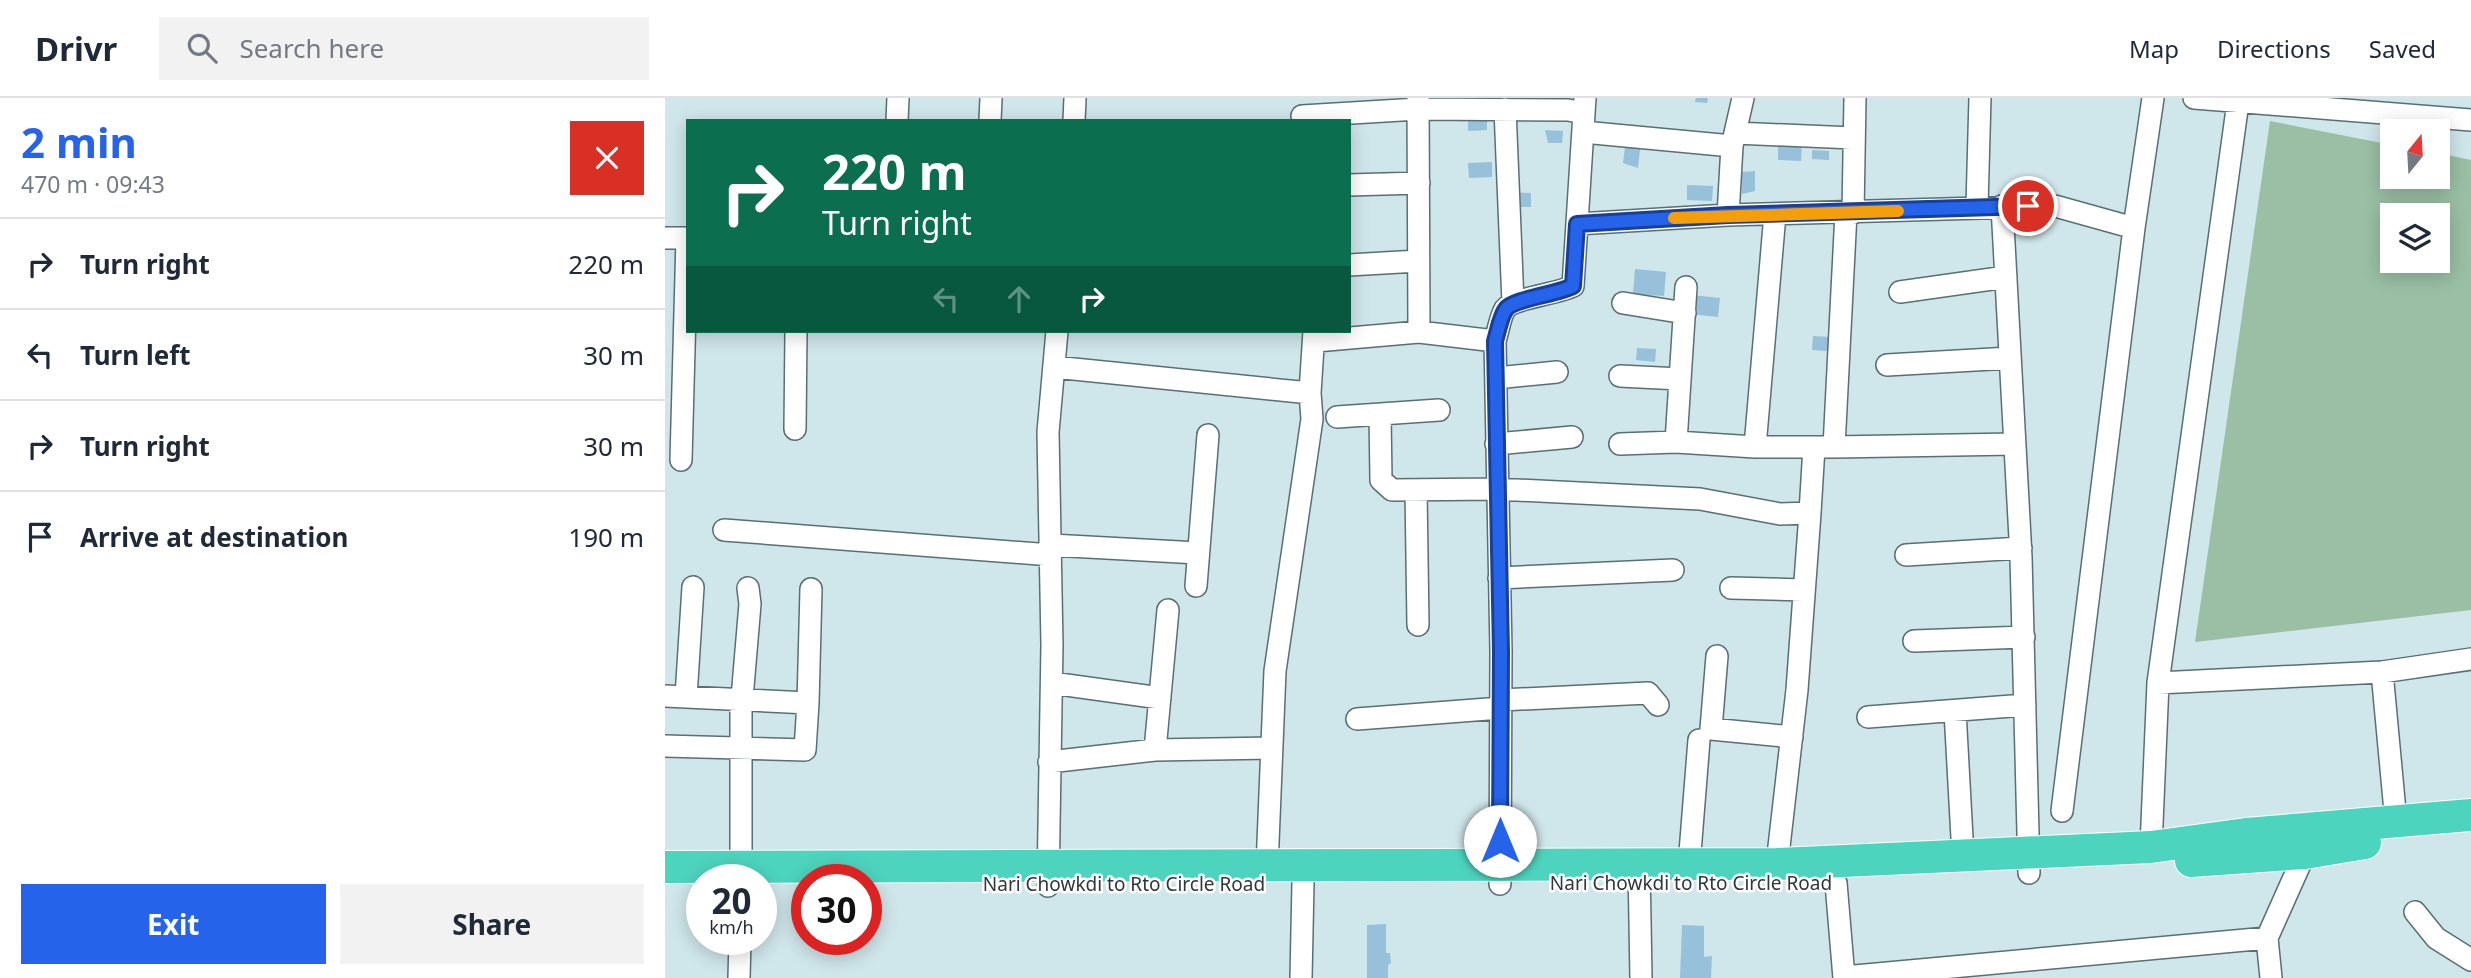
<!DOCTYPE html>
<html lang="en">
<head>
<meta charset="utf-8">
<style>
	body { margin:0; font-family:"Noto Sans",sans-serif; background:#f2f2f3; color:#1f2937; height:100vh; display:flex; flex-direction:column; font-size:26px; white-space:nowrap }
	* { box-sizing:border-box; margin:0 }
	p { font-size:23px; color:#747a83 }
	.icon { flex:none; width:38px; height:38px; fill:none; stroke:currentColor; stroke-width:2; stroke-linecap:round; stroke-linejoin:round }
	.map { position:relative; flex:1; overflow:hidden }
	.sheet { display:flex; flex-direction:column; background:#fff; width:665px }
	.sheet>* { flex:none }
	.guide { position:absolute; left:21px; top:21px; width:665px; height:214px; border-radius:0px; box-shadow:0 4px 18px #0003; background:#0b6e4f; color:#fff; overflow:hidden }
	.needle { width:46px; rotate:18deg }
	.tools { position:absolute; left:1715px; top:21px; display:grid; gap:14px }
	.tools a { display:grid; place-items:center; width:70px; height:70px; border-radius:0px; background:#fff; box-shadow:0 4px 18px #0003; font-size:35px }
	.speed { position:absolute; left:21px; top:766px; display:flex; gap:14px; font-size:35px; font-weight:700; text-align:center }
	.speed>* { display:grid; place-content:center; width:91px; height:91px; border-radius:50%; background:#fff; box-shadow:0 4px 18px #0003; line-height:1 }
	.speed small { font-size:18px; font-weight:400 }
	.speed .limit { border:10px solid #d22; background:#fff; color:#111 }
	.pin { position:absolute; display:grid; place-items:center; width:60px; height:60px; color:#fff; margin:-30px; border:4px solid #fff; border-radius:50%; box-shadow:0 2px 7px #0007 }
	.me { position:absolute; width:77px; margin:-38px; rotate:0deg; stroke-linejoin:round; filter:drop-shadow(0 0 5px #0008) }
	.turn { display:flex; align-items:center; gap:24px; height:147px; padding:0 21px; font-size:32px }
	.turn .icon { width:91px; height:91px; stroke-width:2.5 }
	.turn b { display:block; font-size:49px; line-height:60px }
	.lanes { display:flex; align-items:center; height:66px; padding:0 21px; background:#0003; justify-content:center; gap:35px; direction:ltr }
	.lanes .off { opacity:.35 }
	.round { display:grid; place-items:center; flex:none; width:74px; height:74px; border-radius:0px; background:#f2f2f3 }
	.overview { display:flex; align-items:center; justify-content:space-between; height:119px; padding:0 21px }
	h1 { font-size:42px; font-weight:700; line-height:52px; color:#2563eb }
	.primary-button { display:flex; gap:14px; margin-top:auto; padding:14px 21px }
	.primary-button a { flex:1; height:80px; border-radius:0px; background:#2563eb; color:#fff; font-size:28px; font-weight:700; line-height:80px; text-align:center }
	.primary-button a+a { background:#f2f2f3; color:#1f2937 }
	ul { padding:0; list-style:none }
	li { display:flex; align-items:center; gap:21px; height:91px; padding:0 21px; border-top:2px solid #e0e1e3 }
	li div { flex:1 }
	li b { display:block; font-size:26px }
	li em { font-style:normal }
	header { display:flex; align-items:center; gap:42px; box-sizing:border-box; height:98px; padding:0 35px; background:#fff; border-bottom:2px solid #e0e1e3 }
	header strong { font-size:33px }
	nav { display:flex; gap:38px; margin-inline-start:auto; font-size:24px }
	.search { width:490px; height:63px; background:#f2f2f3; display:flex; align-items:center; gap:18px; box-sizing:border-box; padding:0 24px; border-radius:0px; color:#747a83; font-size:26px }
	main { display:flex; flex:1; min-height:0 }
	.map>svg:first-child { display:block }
</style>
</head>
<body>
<header>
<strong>Drivr</strong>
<div class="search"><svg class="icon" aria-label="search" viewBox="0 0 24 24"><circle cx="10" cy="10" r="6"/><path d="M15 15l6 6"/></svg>Search here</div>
<nav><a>Map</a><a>Directions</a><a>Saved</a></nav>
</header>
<main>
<section class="sheet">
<div class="overview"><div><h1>2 min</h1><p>470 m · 09:43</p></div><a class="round" style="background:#d93025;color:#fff"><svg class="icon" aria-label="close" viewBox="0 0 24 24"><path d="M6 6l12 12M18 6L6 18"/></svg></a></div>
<ul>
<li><svg class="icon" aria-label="right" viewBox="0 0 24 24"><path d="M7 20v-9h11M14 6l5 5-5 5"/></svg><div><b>Turn right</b></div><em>220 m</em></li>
<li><svg class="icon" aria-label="left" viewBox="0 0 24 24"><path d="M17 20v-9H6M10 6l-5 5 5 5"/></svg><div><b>Turn left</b></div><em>30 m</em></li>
<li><svg class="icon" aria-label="right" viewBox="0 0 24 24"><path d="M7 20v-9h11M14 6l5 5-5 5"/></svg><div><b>Turn right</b></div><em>30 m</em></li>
<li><svg class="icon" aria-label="arrive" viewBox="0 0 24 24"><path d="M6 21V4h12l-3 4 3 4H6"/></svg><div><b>Arrive at destination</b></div><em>190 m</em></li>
</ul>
<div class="primary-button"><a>Exit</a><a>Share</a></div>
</section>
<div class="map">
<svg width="1806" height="880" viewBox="0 0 1806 880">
	<rect width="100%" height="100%" fill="#cfe6ea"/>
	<path fill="#9abfa4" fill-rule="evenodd" d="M 1605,23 L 1727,47 L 1727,79 L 1773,79 L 1773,55 L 1806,62 L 1806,512 L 1530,544 ZM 1727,117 L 1773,117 L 1773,163 L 1727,163 Z"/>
	<path fill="#97c0da" d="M 1031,0 L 1043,0 L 1042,5 L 1030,4 Z
		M 822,20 L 822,32 L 803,33 L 803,21 Z
		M 880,32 L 898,33 L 897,45 L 883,45 Z
		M 1113,43 L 1137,44 L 1136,63 L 1113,62 Z
		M 960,49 L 975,51 L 973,70 L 958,65 Z
		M 1147,52 L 1164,53 L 1164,62 L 1147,61 Z
		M 827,64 L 827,79 L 804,80 L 803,65 Z
		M 1090,73 L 1090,93 L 1077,96 L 1077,74 Z
		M 1022,87 L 1048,88 L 1047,103 L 1022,102 Z
		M 846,94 L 866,95 L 866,109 L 846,109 Z
		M 970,171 L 1001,174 L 999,198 L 968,196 Z
		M 1027,197 L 1055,200 L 1053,219 L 1025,216 Z
		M 1148,238 L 1164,239 L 1163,253 L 1147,252 Z
		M 972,250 L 991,251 L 990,264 L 971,262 Z
		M 721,826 L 721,855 L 725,855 L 726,865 L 723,867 L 723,880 L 702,880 L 702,827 Z
		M 1017,827 L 1039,828 L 1039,859 L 1047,858 L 1046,880 L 1015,880 Z"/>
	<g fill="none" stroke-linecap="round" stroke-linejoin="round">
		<defs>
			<path id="minor" d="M 1078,0 L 1067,48 L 1063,117 L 1390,108 L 1469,130 L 1397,713
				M 1529,0 L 1806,22
				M 840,11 L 848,205
				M 637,18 L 753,11 L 903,12 L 919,15 L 920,0
				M 232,23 L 233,0
				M 325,23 L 326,0
				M 409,23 L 410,0
				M 918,34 L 1067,48
				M 1070,35 L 1188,40
				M 684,87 L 754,85
				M 1312,108 L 1315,0
				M 1337,108 L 1356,459 L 1364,775
				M 1181,115 L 1169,349 L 1350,346
				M 1188,115 L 1190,0
				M 1110,116 L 1090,349 L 1169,349
				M 912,126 L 1063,117
				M 1469,130 L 1488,0
				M 0,140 L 23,140
				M 684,167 L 753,163
				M 1235,194 L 1341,179
				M 958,205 L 1020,215
				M 754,234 L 830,243 C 833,234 835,219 840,211 C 848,200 893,196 908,188 L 919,15
				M 651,243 L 754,234 L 753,0
				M 830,243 L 836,553 L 835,786
				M 1222,267 L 1345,260
				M 389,269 L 645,295
				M 955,278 L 1015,281
				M 831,280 L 892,274
				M 715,316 L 716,382 L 727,392 L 832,391 L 1035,401 L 1115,416 L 1145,415 L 1132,592 L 1112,766
				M 672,319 L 774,312
				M 130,331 L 131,233
				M 1011,344 L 1090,349
				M 831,346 L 907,339
				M 955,346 L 1011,344 L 1021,189
				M 16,362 L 22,140
				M 751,392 L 753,527
				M 1145,415 L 1149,349
				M 59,432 L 386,457
				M 386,447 L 533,455
				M 1241,457 L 1356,450
				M 834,480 L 1008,472
				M 531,488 L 543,337
				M 1066,490 L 1138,492
				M 1249,543 L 1359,539
				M 1052,558 L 1046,631 L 1127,639
				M 1717,574 L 1806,561
				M 387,585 L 495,600
				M 1493,585 L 1717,574 L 1731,724
				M 0,598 L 143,605 L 146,491
				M 21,599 L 28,489
				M 836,602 L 983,595 L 993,607
				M 1290,613 L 1298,758
				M 1203,619 L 1360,607
				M 692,621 L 836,610
				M 0,648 L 140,652 L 143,605
				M 490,652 L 607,650
				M 384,664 L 490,652 L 503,512
				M 1486,749 L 1493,585 L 1573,4
				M 974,767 L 976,880
				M 1024,767 L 1034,642
				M 602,769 L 610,573 L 647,321 L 645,295 L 649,233
				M 76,780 L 76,612 L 85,506 L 83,490
				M 1171,785 L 1179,880
				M 383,788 L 387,547 L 383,334 L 392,233
				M 1750,814 L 1771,840 L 1806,862
				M 1179,879 L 1602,840
				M 74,880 L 75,842
				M 636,880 L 638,785
				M 1606,880 L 1602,840 L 1640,755"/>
			<path id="highway" d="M 1526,763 L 1640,755 L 1700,745
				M 0,769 L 1112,766 L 1486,749 L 1581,736 L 1806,717"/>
		</defs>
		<use href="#minor" stroke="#596f72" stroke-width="24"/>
		<use href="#highway" stroke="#fff" stroke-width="34"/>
		<use href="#minor" stroke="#fff" stroke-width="21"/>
		<use href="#highway" stroke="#4dd4be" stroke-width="32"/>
	</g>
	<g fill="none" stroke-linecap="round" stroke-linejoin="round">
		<defs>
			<path id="route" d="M 835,743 L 836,554 L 830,243 C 833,234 835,219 841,211 C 848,201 893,196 908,188 L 912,126 L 1063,117 L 1363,108"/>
		</defs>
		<use href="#route" stroke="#184099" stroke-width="18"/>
		<use href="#route" stroke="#2563eb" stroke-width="12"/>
		<path stroke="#f59e0b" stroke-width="12" d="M 1009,120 L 1233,113"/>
	</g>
	<g text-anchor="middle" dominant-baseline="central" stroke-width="5" stroke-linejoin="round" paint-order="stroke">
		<g font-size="19" fill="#2e3839" stroke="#fff">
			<text x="1026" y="785">Nari Chowkdi to Rto Circle Road</text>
			<text x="459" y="786">Nari Chowkdi to Rto Circle Road</text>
		</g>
	</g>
</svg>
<div class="tools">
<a><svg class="needle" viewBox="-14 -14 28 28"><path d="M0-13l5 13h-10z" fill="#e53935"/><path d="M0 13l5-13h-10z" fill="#747a83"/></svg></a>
<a><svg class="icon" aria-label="layers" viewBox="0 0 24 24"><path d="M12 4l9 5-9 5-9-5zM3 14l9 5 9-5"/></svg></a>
</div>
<div class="speed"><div>20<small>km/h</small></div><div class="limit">30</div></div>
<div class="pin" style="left:1363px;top:108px;background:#d93025"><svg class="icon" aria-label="arrive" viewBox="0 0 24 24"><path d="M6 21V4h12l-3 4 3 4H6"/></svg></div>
<svg class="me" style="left:835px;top:743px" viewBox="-20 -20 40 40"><circle r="19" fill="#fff"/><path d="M0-13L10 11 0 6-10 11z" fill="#2563eb"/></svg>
<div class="guide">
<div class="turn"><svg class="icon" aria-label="right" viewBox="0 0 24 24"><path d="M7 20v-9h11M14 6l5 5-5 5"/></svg><div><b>220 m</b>Turn right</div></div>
<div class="lanes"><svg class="icon off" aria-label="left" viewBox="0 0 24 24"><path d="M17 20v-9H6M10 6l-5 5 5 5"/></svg><svg class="icon off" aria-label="ahead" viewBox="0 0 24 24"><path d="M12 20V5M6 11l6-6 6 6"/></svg><svg class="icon" aria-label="right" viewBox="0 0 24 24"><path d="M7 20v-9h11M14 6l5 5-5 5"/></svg></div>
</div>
</div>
</main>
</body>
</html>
